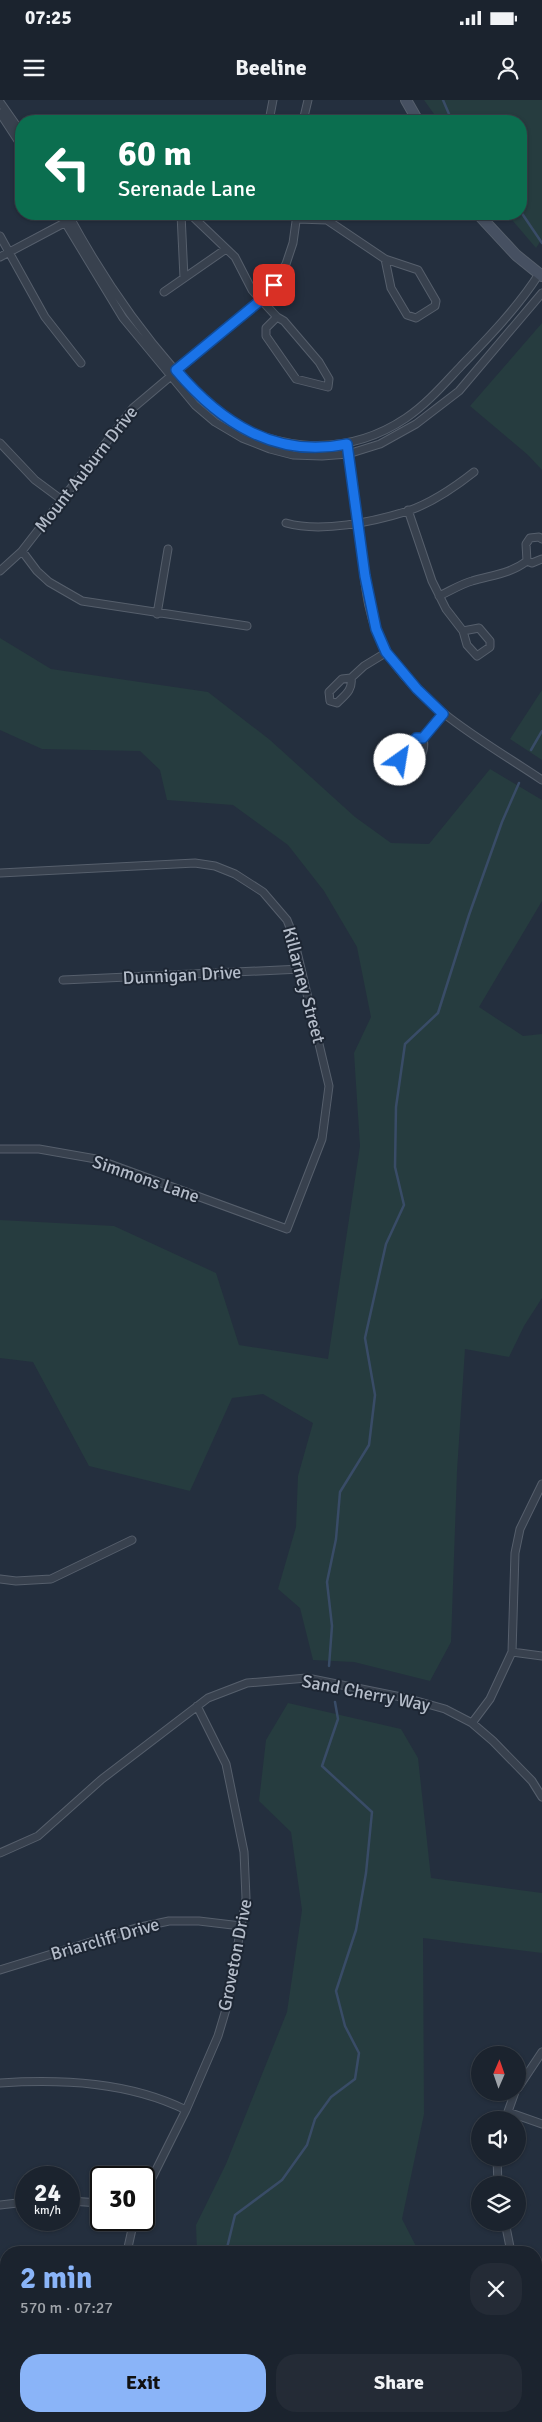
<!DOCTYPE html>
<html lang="en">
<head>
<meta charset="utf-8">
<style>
	body { margin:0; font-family:Signika,sans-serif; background:#242b36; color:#f1f3f6; height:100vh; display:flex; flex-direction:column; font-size:19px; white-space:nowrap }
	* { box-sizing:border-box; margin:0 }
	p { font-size:16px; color:#a0a4aa }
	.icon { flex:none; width:28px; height:28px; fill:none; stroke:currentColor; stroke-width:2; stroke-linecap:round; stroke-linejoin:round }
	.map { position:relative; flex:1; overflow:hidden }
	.panel { position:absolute; left:0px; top:2146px; width:542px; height:176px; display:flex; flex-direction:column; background:#1b232e; border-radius:20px 20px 0 0; box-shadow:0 1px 4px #0004,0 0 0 1px #39404a }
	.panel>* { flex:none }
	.guide { position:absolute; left:15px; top:15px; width:512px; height:105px; border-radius:20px; box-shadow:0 1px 4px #0004,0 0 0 1px #39404a; background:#0b6e4f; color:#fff; overflow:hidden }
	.needle { width:32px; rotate:2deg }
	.fabs { position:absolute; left:471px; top:1946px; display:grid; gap:10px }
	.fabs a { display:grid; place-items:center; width:55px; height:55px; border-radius:50%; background:#1b232e; box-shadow:0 1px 4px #0004,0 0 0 1px #39404a; font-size:25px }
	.speed { position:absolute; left:15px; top:2066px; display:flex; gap:10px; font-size:25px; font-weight:700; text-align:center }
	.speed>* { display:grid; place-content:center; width:65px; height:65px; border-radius:50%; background:#1b232e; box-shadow:0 1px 4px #0004,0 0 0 1px #39404a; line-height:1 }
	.speed small { font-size:12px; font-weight:400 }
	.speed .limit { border:2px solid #111; border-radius:8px; background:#fff; color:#111 }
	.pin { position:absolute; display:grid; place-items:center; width:42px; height:42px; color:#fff; margin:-21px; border-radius:10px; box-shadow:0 2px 8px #0006 }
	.me { position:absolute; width:55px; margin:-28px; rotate:32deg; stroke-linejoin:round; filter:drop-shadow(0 0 4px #0008) }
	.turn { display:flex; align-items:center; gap:18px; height:105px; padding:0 20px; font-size:22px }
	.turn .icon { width:65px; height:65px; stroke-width:2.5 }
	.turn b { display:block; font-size:35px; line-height:42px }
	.round { display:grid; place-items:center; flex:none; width:52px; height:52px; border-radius:20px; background:#242b36 }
	.overview { display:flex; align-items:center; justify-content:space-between; height:85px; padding:0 20px }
	h1 { font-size:30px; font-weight:800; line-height:38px; color:#8ab4f8 }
	.action { display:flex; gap:10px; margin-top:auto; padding:10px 20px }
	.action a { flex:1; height:58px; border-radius:20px; background:#8ab4f8; color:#111; font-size:20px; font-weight:800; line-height:58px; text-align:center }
	.action a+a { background:#242b36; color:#f1f3f6 }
	.status { display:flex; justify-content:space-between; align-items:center; height:35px; padding:0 25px; background:#1b232e; direction:ltr }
	.status svg { height:14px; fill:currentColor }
	header { display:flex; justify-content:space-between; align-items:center; height:65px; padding:0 20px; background:#1b232e; font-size:22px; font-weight:800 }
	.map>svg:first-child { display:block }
</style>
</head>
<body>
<div class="status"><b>07:25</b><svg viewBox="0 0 49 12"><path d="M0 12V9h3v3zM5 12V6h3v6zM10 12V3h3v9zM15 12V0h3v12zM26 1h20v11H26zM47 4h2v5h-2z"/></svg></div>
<header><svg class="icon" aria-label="menu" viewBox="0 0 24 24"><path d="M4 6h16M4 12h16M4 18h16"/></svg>Beeline<svg class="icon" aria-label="person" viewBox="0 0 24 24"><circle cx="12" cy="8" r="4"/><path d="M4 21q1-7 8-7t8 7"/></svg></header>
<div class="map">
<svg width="542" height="2322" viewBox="0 0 542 2322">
	<rect width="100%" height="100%" fill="#242f3e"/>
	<path fill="#263c3f" d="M 424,0 L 542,0 L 542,139 L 536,148 L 507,114 L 521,114 L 521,21 L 439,21 Z
		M 542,223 L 542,370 L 528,355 L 470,306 Z
		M 0,538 L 51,569 L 208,592 L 270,640 L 355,717 L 391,743 L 429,744 L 490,669 L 542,700 L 542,801 L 479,907 L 523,936 L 542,934 L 542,1198 L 524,1226 L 509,1257 L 465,1249 L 457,1371 L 451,1542 L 430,1581 L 354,1562 L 313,1560 L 300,1508 L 278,1489 L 296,1427 L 298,1376 L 313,1323 L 263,1294 L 232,1298 L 190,1391 L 89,1366 L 33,1262 L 0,1258 L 0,1120 L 114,1126 L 216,1173 L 239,1245 L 328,1259 L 360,1046 L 354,953 L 371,917 L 357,847 L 324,791 L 288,745 L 233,705 L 167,700 L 160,670 L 140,651 L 42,649 L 0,630 Z
		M 542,590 L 542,660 L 510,639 Z
		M 288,1603 L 401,1629 L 418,1658 L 431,1778 L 542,1793 L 542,1853 L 423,1838 L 424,2014 L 402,2119 L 419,2152 L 197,2152 L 196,2125 L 226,2064 L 287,1912 L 302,1810 L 291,1732 L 259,1701 L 266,1640 Z
		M 207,2316 L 380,2316 L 379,2322 L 208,2322 Z"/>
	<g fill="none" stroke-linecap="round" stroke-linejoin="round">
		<path stroke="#394c67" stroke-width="2.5" d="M 443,0 L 452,21
			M 521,112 L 542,143
			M 531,650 L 542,631
			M 329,1566 L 332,1526 L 327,1482 L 336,1439 L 340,1392 L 369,1345 L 375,1295 L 365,1238 L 386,1144 L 404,1105 L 395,1067 L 396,1007 L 405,944 L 438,913 L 469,815 L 502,722 L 519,683
			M 226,2152 L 235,2115 L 282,2080 L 307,2045 L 315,2019 L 331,1997 L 355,1979 L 359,1953 L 345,1926 L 336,1891 L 356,1830 L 366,1773 L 372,1712 L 322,1666 L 338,1619 L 335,1602
			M 238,2316 L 240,2322"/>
		<defs>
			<path id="minor" d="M 0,2 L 21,32
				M 0,13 L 21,45
				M 269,21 L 273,0
				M 303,21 L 308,0
				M 60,114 L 123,218 L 195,305 L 215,322 L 242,338 L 270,349 L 293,355 L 322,356 L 348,354 L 380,344 L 416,324 L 459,291 L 542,193
				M 68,114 C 98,170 132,221 174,269 C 184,280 193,292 205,302 C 262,352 342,361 406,318 C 427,304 444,284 461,266 C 488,238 518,207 539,174
				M 181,114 L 184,178
				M 190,114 L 235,157 L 252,190 L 277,217 L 284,221 L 319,262 L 329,279 L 328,287 L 296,279 L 266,236 L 266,228 L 277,217
				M 298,119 L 327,120 L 385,159 L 418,170 L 436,201 L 435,206 L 416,218 L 407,215 L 391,188 L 385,159
				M 0,136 L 45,217 L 81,263
				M 0,157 L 68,121
				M 164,192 L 226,149
				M 0,343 L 35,380 L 62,400
				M 347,344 C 350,373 355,402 359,431 C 364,470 365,519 387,553 C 424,610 487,643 542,680
				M 408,410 L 432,481 L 446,509 L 463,531 L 467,545 L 477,556 L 490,547 L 490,541 L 479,528 L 463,531
				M 286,423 C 321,433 373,422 408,411 C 431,403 455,387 474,372
				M 22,451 L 37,471 L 49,482 L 82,501 L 247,526
				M 527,461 L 526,444 L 530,438 L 539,437 L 542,439
				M 0,471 L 22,451 L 133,308 L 261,200 L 286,164 L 293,143 L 297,114
				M 439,496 C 450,491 461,484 472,481 C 492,475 510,474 527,461 L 532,463 L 542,459
				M 157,514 L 168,449
				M 351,578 L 342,579 L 329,592 L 330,601 L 337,603 C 345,595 353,590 351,578 L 364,566 L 387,552
				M 423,638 C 426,651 419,665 406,666 L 400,660 L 400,655 L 415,638 L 423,638 L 443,614
				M 0,773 L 195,763 L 215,766 L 235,774 L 263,792 L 287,820 L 293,835 L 329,986 L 322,1039 L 287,1129 L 96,1059 L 39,1049 L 0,1049
				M 63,880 L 301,869
				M 0,1479 L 16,1481 L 51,1479 L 132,1440
				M 512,1552 L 542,1556
				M 472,1623 L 490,1599 L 512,1552 L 515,1453 L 520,1429 L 542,1384
				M 0,1753 L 38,1736 L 102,1679 L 208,1598 L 247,1583 L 307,1578 L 406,1598 L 445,1609 L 472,1623 L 493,1641 L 532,1681 L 542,1697
				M 0,1870 L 136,1828 L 169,1821 L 199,1821 L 241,1826
				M 0,1983 C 63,1979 129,1982 186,2010
				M 518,1988 L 542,1952
				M 508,2012 L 542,2024
				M 505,2020 L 515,1992
				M 497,2058 L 498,2085
				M 144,2094 L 186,2010 L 218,1936 L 227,1906 L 246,1798 L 244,1752 L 226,1664 L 197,1606
				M 69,2101 L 101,2103
				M 0,2105 L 26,2102
				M 505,2122 L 511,2152
				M 127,2152 L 134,2120
				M 0,2227 L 6,2228
				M 131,2316 L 131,2322
				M 446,2322 L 448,2316"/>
			<path id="secondary" d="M 406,0 L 418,21
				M 478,114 L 516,155 L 542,176"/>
		</defs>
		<use href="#minor" stroke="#565f6c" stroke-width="9"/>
		<use href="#secondary" stroke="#565f6c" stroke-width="12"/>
		<use href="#minor" stroke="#38414e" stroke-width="7"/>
		<use href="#secondary" stroke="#465061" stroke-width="10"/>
	</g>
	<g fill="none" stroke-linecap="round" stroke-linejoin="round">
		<defs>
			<path id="route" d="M 274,185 L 261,200 L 176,270 C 220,322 275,359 347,344 L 365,476 L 376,529 L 386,552 L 417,589 L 443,614 L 423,638 L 416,638 L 400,655 L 400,660"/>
		</defs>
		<use href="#route" stroke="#114b97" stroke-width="12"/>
		<use href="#route" stroke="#1a73e8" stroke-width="9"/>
	</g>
	<g text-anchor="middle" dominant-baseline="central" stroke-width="4" stroke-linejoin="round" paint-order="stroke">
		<g font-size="18" fill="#b4bcc9" stroke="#1d2633">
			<text transform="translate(86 369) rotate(-52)">Mount Auburn Drive</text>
			<text transform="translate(182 875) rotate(-3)">Dunnigan Drive</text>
			<text transform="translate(304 885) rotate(75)">Killarney Street</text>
			<text transform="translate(146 1079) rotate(19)">Simmons Lane</text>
			<text transform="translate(366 1593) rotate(11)">Sand Cherry Way</text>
			<text transform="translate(105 1839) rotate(-16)">Briarcliff Drive</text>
			<text transform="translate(235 1855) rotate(-79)">Groveton Drive</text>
		</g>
	</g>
</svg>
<div class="fabs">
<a><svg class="needle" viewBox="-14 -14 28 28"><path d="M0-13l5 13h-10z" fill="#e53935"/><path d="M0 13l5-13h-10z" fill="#a0a4aa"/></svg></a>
<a><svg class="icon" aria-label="sound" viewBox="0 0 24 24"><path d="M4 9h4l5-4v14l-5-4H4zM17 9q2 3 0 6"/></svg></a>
<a><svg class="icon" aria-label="layers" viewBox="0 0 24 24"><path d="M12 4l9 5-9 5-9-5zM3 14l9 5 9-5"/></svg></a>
</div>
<div class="speed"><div>24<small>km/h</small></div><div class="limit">30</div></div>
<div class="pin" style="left:274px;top:185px;background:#d93025"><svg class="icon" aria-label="arrive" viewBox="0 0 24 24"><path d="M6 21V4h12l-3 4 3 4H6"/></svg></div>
<svg class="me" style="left:400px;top:660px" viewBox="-20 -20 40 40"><circle r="19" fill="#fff"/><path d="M0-13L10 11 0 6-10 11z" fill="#1a73e8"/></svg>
<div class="guide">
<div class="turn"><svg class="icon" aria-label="left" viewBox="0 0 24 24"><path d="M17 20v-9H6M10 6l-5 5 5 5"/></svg><div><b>60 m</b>Serenade Lane</div></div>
</div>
<section class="panel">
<div class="overview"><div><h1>2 min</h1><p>570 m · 07:27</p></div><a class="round"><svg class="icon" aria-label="close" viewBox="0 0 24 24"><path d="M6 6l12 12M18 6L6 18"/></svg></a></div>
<div class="action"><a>Exit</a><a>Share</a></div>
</section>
</div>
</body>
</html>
